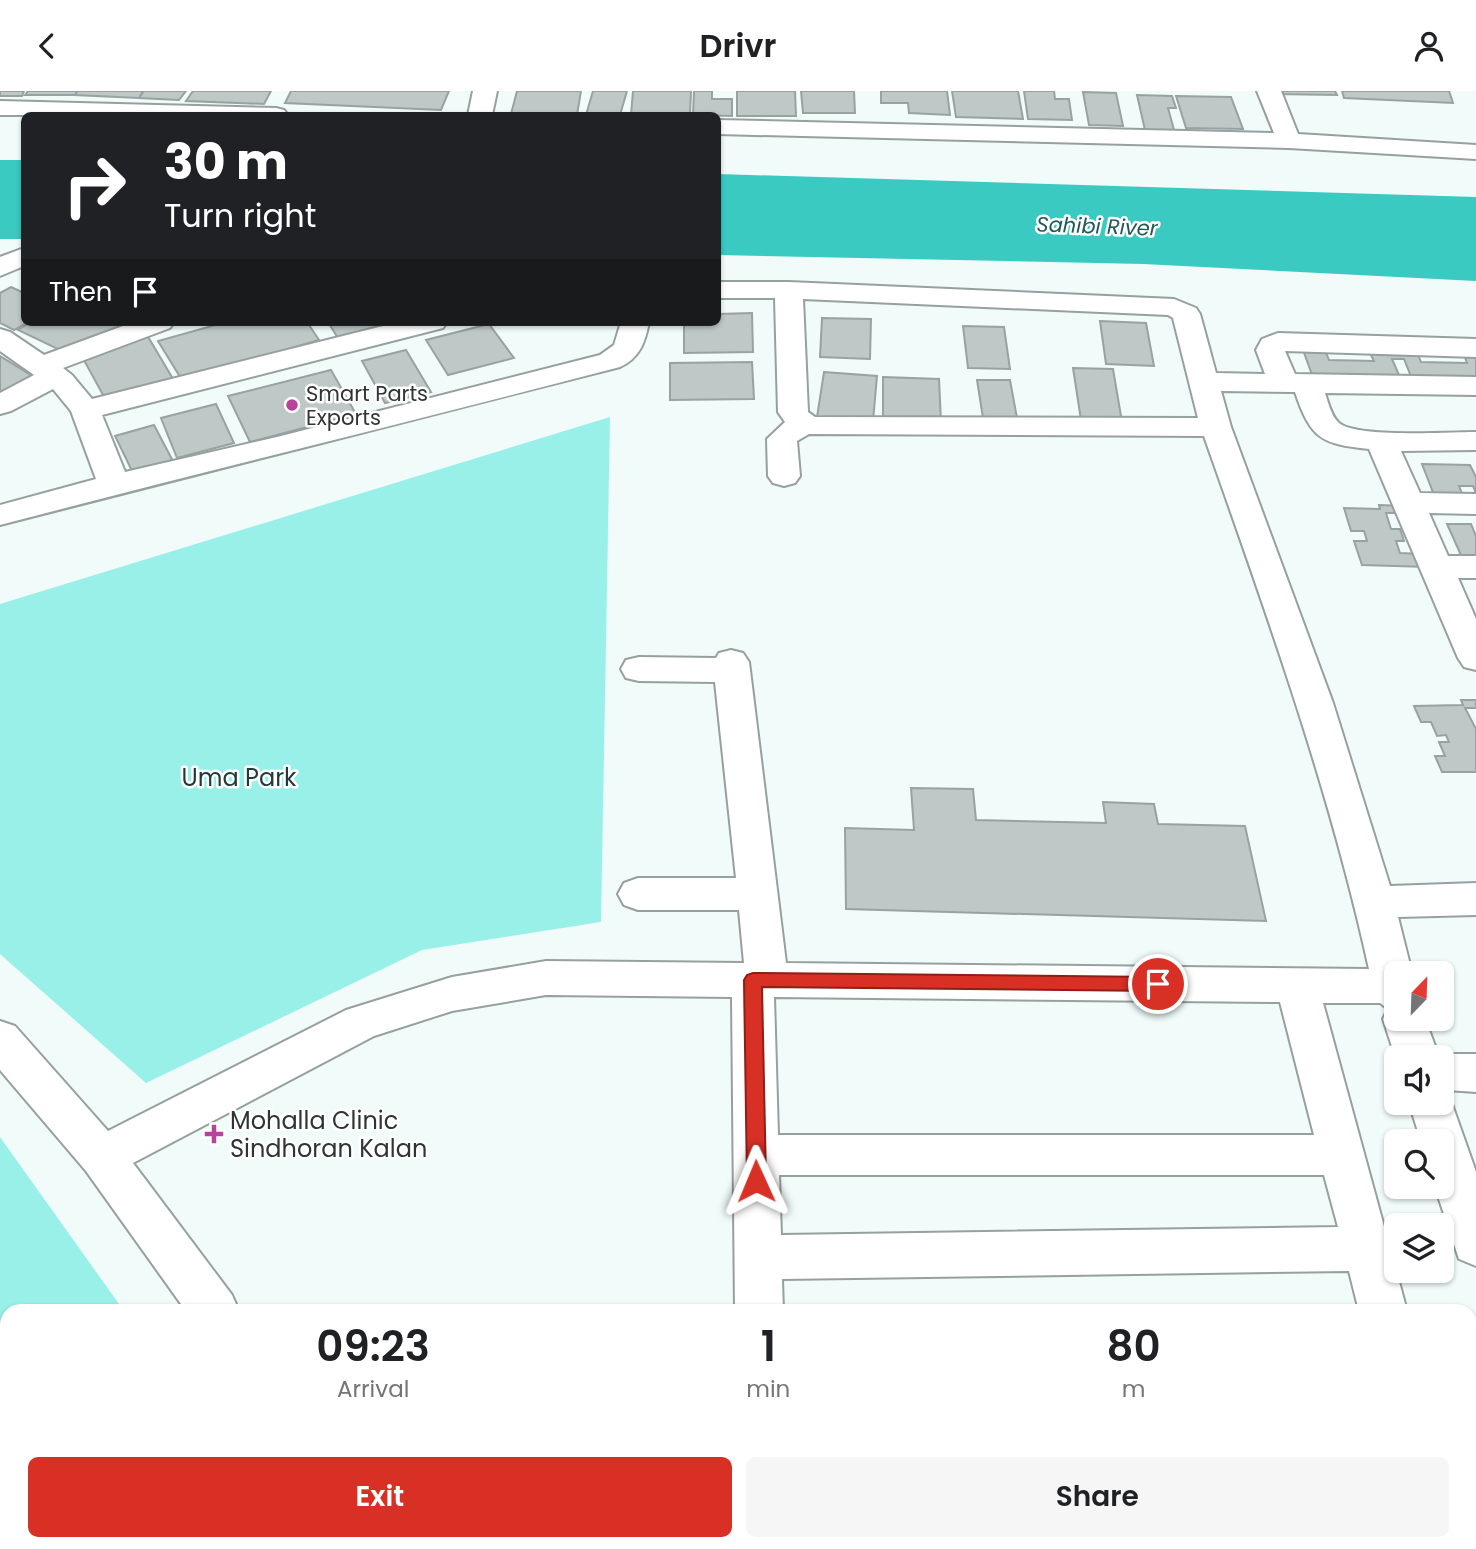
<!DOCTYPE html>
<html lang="en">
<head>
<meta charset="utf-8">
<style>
	body { margin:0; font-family:Poppins,sans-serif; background:#f6f6f6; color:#202124; height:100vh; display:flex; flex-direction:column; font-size:26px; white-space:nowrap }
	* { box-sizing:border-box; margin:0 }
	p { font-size:23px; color:#757577 }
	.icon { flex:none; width:38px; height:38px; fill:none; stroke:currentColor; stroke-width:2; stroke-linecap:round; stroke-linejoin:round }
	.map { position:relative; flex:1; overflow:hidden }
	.drawer { position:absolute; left:0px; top:1213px; width:1477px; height:247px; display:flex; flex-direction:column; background:#fff; border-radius:21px 21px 0 0; box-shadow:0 2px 5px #0004 }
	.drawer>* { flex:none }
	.hud { position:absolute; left:21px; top:21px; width:700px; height:214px; border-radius:10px; box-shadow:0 2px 5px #0004; background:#202124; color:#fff; overflow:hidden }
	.needle { width:46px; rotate:23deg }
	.tools { position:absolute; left:1384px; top:870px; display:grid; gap:14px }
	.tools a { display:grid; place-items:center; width:70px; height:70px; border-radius:10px; background:#fff; box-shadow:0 2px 5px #0004; font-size:35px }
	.pin { position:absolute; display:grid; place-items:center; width:60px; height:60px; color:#fff; margin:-30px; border:4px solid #fff; border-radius:50%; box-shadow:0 2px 7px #0007 }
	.me { position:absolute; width:77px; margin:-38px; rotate:359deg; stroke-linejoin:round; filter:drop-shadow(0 0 5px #0008) }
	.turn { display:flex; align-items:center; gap:24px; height:147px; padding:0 28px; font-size:32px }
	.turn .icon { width:91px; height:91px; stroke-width:2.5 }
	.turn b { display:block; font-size:49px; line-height:60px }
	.then { display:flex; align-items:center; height:66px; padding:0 28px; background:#0003; gap:14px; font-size:26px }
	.eta { display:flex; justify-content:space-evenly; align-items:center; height:119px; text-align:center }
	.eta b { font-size:42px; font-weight:600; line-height:49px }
	.button { display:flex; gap:14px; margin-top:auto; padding:14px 28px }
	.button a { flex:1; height:80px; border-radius:10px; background:#d93025; color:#fff; font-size:28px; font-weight:600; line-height:80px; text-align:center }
	.button a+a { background:#f6f6f6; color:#202124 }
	header { display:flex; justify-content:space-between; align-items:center; height:91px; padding:0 28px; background:#fff; font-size:32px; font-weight:600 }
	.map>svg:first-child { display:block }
</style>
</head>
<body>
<header><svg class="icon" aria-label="back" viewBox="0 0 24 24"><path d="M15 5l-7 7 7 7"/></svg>Drivr<svg class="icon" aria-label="person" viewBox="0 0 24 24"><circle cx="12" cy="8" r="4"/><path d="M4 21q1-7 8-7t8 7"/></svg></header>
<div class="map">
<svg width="1476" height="1458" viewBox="0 0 1476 1458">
	<rect width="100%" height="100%" fill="#f0fbfa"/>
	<path fill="#99f0e9" d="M 610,326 L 601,831 L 422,859 L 146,992 L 0,863 L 0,513 Z
		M 0,1046 L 124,1220 L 7,1220 L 7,1452 L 290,1452 L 294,1458 L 0,1458 Z"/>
	<path fill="#3acac2" d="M 0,69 L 24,69 L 24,148 L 0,148 Z
		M 718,83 L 1476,106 L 1476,190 L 1143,173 L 718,164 Z"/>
	<path fill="#bec8c7" stroke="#98a2a1" stroke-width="2" d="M 0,0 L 24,0 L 22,5 L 0,5 Z
		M 28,0 L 77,0 L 75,4 L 25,4 Z
		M 78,0 L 143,0 L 139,7 L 75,4 Z
		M 144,0 L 186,0 L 179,9 L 139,7 Z
		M 193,0 L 271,0 L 264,13 L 186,10 Z
		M 291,0 L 449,0 L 441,19 L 285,12 Z
		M 517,0 L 581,0 L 577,24 L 511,23 Z
		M 593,0 L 627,0 L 620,24 L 586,24 Z
		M 633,0 L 691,0 L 690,23 L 631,24 Z
		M 694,0 L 712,0 L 712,8 L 732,8 L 732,25 L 693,24 Z
		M 737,0 L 795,0 L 796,25 L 737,25 Z
		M 801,0 L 854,0 L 855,22 L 803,22 Z
		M 881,0 L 947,0 L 950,24 L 909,22 L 908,12 L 881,12 Z
		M 952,0 L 1018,0 L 1023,28 L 956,26 Z
		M 1024,0 L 1054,0 L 1055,8 L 1069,8 L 1072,29 L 1028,28 Z
		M 1272,0 L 1335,0 L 1337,4 L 1273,3 Z
		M 1342,0 L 1449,0 L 1453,12 L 1344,7 Z
		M 1083,1 L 1116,2 L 1123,35 L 1089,34 Z
		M 1137,4 L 1172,5 L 1176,17 L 1168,17 L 1174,39 L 1145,39 Z
		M 1176,5 L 1231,6 L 1243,38 L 1186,37 Z
		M 11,196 L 24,202 L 24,231 L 28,231 L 14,239 L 0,232 L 0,202 Z
		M 752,222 L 753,261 L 684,262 L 684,231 L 718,231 L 718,223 Z
		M 822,227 L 871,228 L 870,268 L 820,266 Z
		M 1100,230 L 1146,232 L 1154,275 L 1106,273 Z
		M 31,231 L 152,231 L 66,262 L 18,239 Z
		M 226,231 L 307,231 L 319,249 L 182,289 L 158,250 Z
		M 328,231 L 392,231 L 396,238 L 341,252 Z
		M 489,233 L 514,267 L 448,284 L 426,249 Z
		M 963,235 L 1004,236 L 1010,278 L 968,277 Z
		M 147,244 L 176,293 L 108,313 L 80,262 Z
		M 406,259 L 431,301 L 385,312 L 362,270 Z
		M 1303,259 L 1325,259 L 1329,269 L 1374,270 L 1369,260 L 1417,261 L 1421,271 L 1467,272 L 1463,261 L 1476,262 L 1476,289 L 1412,288 L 1404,268 L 1392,268 L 1402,291 L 1314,289 Z
		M 0,265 L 39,289 L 0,310 Z
		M 752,271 L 754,308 L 670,309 L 670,272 Z
		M 1073,277 L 1113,278 L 1122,331 L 1081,329 Z
		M 331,279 L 356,323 L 250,351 L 228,305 Z
		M 331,279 L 356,323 L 250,351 L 228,305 Z
		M 824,281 L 877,285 L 873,330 L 817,326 Z
		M 883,286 L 939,288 L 941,331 L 883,329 Z
		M 977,289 L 1010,289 L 1017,327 L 983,327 Z
		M 216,313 L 234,352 L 177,367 L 161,327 Z
		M 154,334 L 175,374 L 135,386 L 115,345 Z
		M 1422,373 L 1470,374 L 1476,386 L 1476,402 L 1473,395 L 1459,395 L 1465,410 L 1436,409 Z
		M 1379,414 L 1405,415 L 1407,422 L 1386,422 L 1391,438 L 1400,438 L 1404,450 L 1396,450 L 1400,462 L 1422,463 L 1427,476 L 1362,474 L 1354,450 L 1367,450 L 1364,440 L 1351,440 L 1344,417 L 1380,418 Z
		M 1447,433 L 1471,433 L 1476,445 L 1476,471 L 1464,471 Z
		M 1461,609 L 1476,609 L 1476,617 L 1465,617 L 1476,638 L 1476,681 L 1442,681 L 1435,665 L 1445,665 L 1439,651 L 1449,651 L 1446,644 L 1437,645 L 1431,631 L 1421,631 L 1414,615 L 1463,614 Z
		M 911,697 L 973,698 L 976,729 L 1106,732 L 1103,711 L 1154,713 L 1158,733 L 1245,735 L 1266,830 L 846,818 L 845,737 L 914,739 Z"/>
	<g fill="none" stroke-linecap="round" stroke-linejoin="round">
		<defs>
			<path id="minor" d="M 473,0 L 497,0 L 492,24 L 468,24 Z
				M 1257,0 L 1281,0 L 1298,43 L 1476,54 L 1476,68 L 1289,57 L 718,43 L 718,29 L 1274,42 Z
				M 0,10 L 276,17 L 284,19 L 288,24 L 0,24 Z
				M 24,157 L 24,175 L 0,185 L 0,166 Z
				M 718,191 L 789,191 L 1174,208 L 1196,217 L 1200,223 L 1216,282 L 1265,283 L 1256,259 L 1262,248 L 1278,242 L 1476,248 L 1476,266 L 1285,260 L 1295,283 L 1476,286 L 1476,304 L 1325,302 C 1328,311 1331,325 1339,332 C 1356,347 1450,341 1476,341 L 1476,359 L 1401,360 L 1420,402 L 1476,403 L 1476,423 L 1429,422 L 1448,465 L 1476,465 L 1476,487 L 1458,487 L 1476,528 L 1476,579 L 1464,576 L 1458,567 L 1369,358 C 1321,353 1311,348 1295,301 L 1221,300 L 1231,336 L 1333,612 L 1390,795 L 1476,792 L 1476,824 L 1398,826 L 1412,882 L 1396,882 L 1396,928 L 1425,928 L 1438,963 L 1476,963 L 1476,1001 L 1447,999 L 1476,1081 L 1476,1175 L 1459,1168 L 1435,1096 L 1442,1096 L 1442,1050 L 1421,1050 L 1409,1012 L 1442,1012 L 1442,966 L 1396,966 L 1396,968 L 1383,928 L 1388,918 L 1380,912 L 1323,912 L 1407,1220 L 1359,1220 L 1349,1180 L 782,1188 L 783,1220 L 735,1220 L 732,906 L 546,904 L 452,920 L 374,945 L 133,1072 L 232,1204 L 239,1220 L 186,1220 L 86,1080 L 0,979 L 0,930 L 15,935 L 108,1040 L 346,919 L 452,886 L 546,870 L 744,872 L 739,819 L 638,819 L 624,814 L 618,803 L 624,792 L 638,787 L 736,787 L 715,591 L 639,590 L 626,587 L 621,578 L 626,569 L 639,566 L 716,567 L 719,562 L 731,559 L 743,562 L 749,571 L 786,872 L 1369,878 C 1329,696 1266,521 1204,345 L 809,343 L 797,350 L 800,385 L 795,392 L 784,395 L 773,392 L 768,385 L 767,348 L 785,331 L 778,321 L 775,207 L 718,207 ZM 803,208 L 1168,224 L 1173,227 L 1198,327 L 815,326 L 808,321 ZM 774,906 L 1280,911 L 1314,1044 L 778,1044 ZM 779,1084 L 1324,1084 L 1338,1136 L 781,1144 Z
				M 134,231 L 174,231 L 170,237 L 63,277 L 72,284 L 92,308 L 399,231 L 447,231 L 443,237 L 102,324 L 125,381 L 277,346 L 600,264 L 614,254 L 621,231 L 649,231 C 645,251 640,267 620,276 C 414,330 206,380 0,434 L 0,414 L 96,388 L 71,320 L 53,298 L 11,320 L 0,323 L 0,302 L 34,284 L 0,260 L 0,238 L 10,241 L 44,264 Z
				M 1470,1448 L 1473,1458 L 1419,1458 L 1418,1452 L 1470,1452 Z
				M 30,1452 L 89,1452 L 87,1458 L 27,1458 Z
				M 96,1452 L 150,1452 L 152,1458 L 98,1458 Z
				M 359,1452 L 413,1452 L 416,1458 L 361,1458 Z
				M 742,1452 L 796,1452 L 796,1458 L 742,1458 Z"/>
		</defs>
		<use href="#minor" stroke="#96a09f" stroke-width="4"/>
		<use href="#minor" fill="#fff" fill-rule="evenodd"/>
	</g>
	<path fill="#d93025" stroke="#8d1f18" stroke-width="2" d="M 753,882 L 1158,886 L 1164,888 L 1166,893 L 1164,898 L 1158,900 L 762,896 L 766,1090 L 763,1096 L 756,1098 L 749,1096 L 747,1090 L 744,889 L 747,884 Z"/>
	<g fill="#b9439a" stroke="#fff" stroke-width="2.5">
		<circle cx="292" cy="314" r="7"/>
		<path d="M210.5 1032.5h7v7h7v7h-7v7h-7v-7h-7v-7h7z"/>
	</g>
	<g text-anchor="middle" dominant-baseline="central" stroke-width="5" stroke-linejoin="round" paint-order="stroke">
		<g font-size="21" font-style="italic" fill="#215a57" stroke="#fff">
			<text transform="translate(1097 135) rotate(2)">Sahibi River</text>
		</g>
		<g font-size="21" fill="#303433" stroke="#fff" text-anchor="start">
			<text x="306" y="302">Smart Parts<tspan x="306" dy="24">Exports</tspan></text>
		</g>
		<g font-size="24" fill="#223a38" stroke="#fff">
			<text x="239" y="686">Uma Park</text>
		</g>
		<g font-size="24" fill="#303433" stroke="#fff" text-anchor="start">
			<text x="230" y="1029">Mohalla Clinic<tspan x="230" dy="28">Sindhoran Kalan</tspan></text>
		</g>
	</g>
</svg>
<div class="tools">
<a><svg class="needle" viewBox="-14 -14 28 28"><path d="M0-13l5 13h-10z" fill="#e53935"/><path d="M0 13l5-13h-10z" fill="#757577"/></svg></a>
<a><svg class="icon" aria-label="sound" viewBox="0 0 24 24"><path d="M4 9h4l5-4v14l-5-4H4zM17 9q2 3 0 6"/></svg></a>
<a><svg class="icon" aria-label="search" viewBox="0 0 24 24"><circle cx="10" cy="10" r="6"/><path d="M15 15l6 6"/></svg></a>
<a><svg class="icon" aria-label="layers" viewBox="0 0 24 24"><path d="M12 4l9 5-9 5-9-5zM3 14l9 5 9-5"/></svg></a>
</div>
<div class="pin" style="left:1158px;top:893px;background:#d93025"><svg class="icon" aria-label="arrive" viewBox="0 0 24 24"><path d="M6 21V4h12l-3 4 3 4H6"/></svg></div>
<svg class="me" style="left:756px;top:1090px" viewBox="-20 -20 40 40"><path d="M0-17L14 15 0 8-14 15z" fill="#d93025" stroke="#fff" stroke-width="4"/></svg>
<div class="hud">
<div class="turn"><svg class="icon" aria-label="right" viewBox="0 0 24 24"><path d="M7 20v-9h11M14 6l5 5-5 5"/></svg><div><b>30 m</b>Turn right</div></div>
<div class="then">Then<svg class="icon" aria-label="arrive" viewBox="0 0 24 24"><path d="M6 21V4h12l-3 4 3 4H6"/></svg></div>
</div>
<section class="drawer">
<div class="eta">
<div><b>09:23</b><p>Arrival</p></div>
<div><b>1</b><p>min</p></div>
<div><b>80</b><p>m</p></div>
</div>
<div class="button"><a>Exit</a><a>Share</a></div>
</section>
</div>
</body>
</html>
